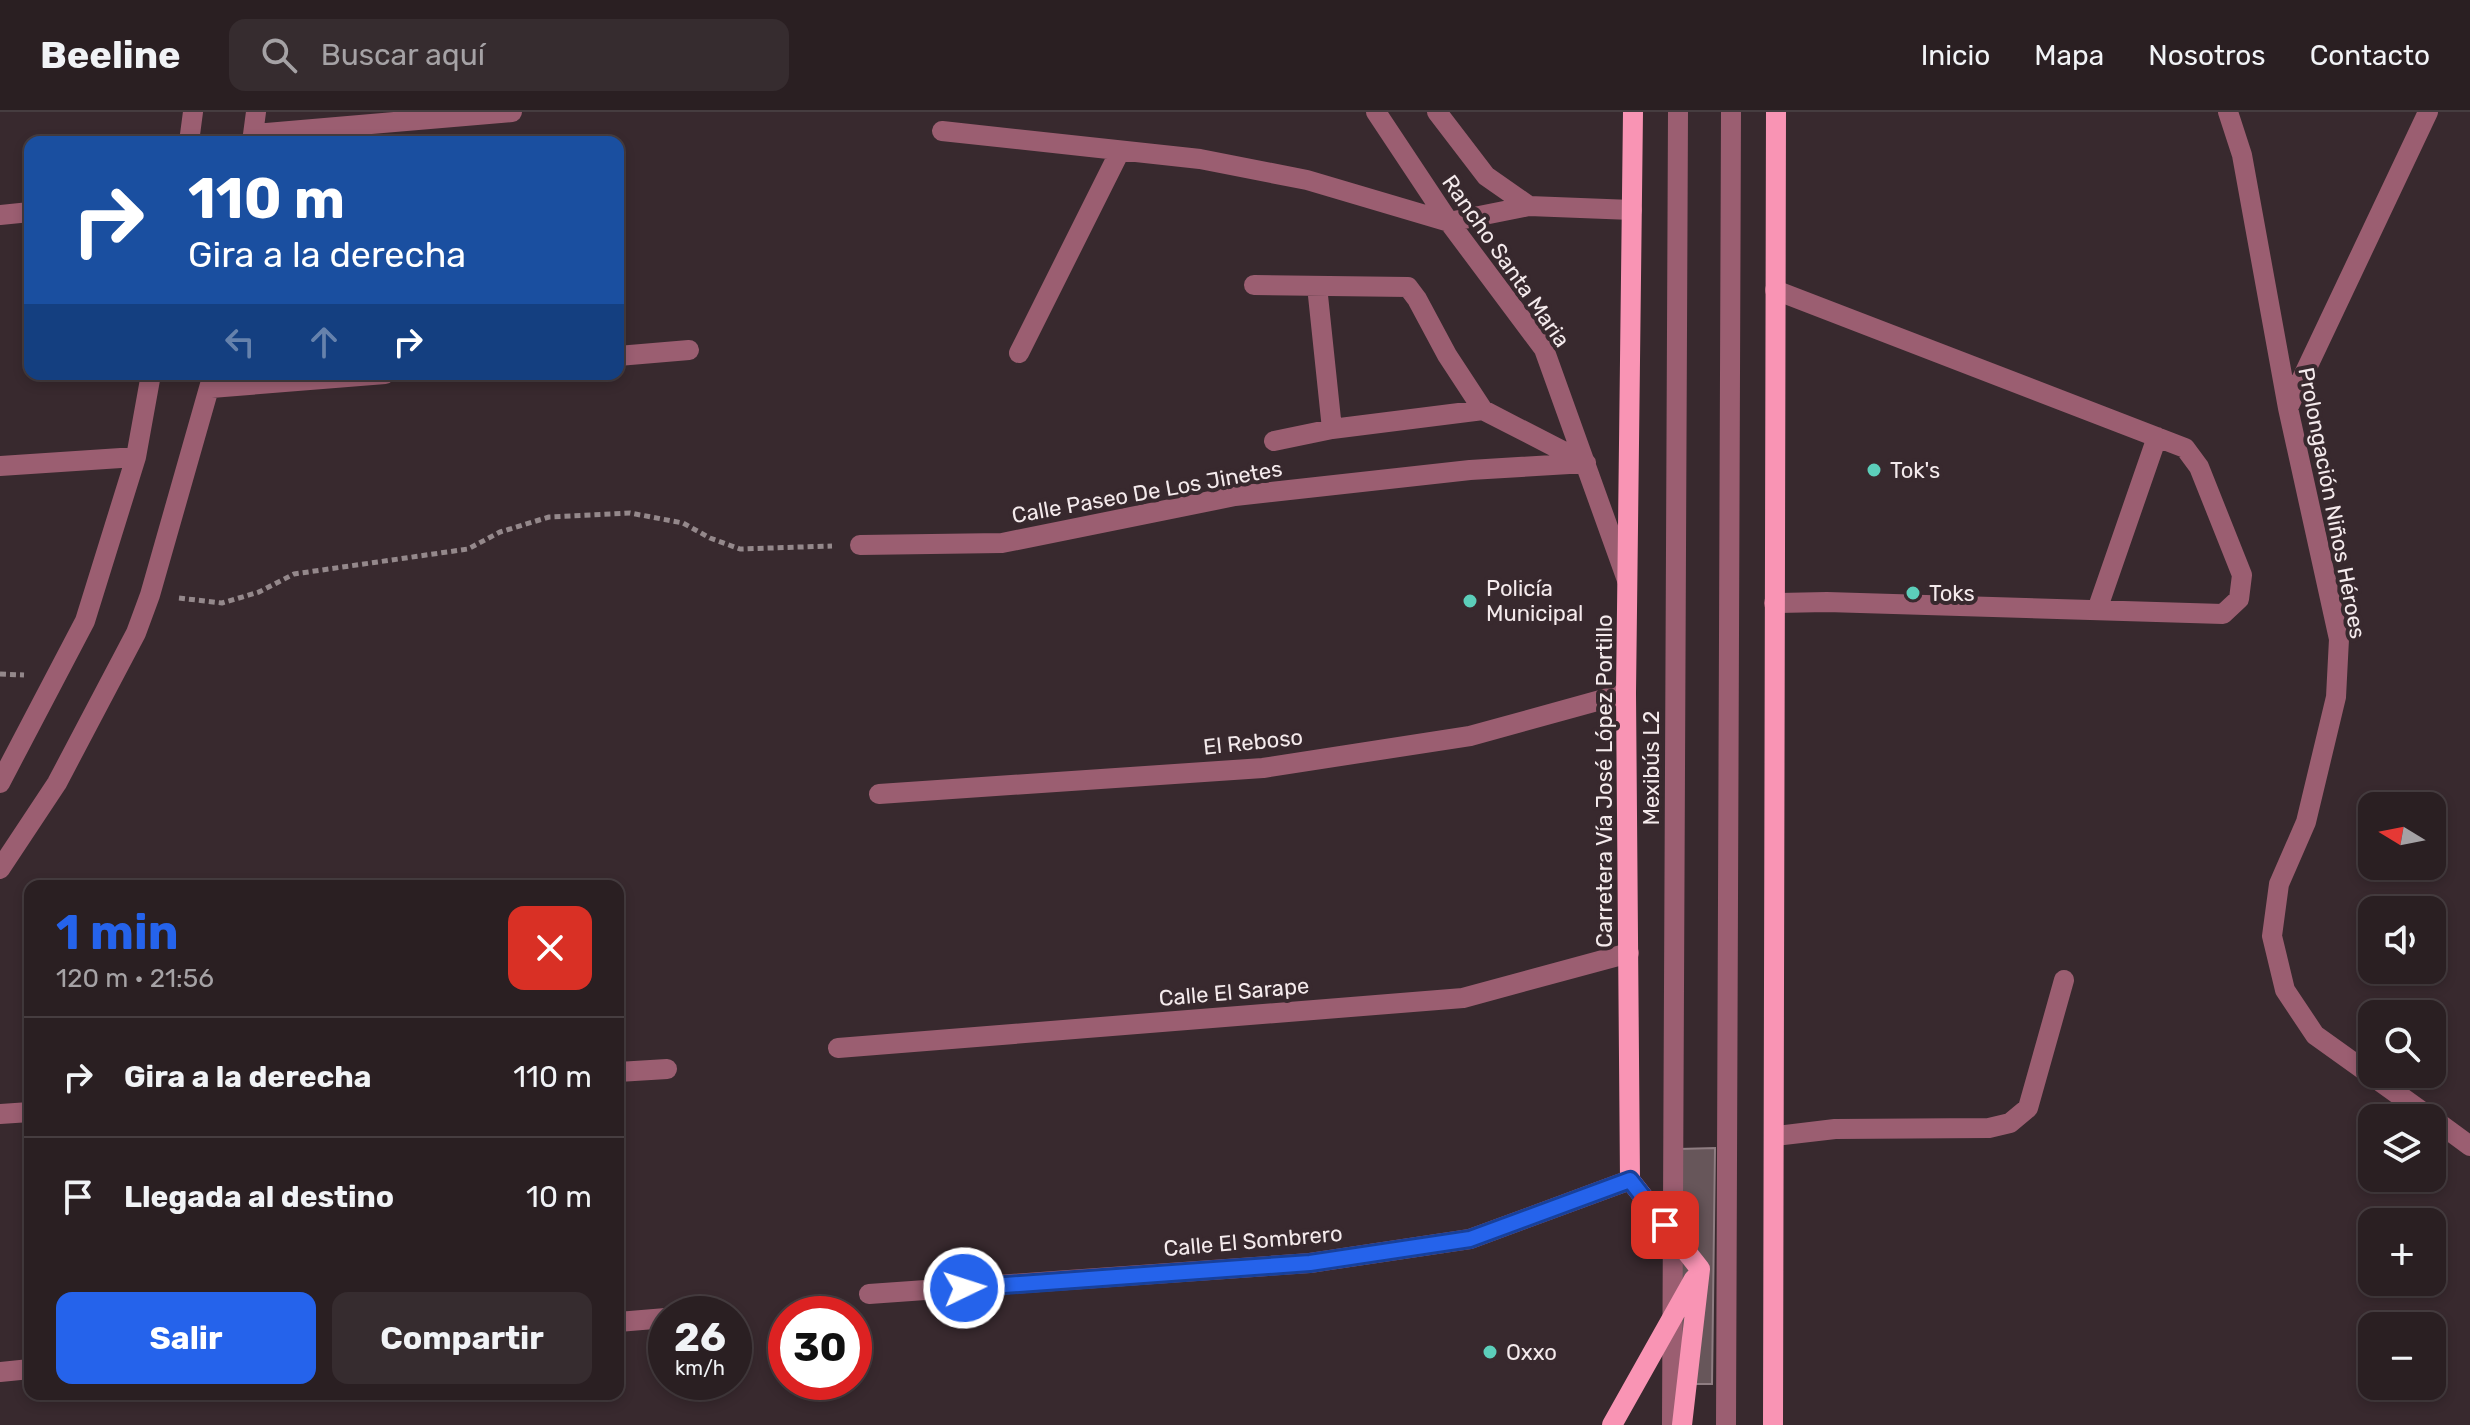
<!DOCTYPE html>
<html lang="es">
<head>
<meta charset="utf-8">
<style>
	body { margin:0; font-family:Rubik,sans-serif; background:#362c2f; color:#f1f3f6; height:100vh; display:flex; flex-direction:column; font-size:30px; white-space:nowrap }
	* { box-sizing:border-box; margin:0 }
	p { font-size:26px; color:#a5a2a5 }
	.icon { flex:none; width:44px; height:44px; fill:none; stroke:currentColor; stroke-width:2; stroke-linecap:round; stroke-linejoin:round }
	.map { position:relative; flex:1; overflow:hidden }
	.side { position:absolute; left:24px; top:768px; width:600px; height:520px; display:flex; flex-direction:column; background:#2a1f22; border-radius:16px; box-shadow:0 4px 12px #0003,0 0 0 2px #463d40 }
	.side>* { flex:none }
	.hud { position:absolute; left:24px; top:24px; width:600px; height:244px; border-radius:16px; box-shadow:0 4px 12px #0003,0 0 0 2px #463d40; background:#1a4fa0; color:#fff; overflow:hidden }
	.needle { width:52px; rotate:280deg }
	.fabs { position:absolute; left:2358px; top:680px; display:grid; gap:16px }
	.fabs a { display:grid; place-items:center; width:88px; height:88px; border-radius:16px; background:#2a1f22; box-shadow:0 4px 12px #0003,0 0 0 2px #463d40; font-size:40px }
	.speed { position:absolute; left:648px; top:1184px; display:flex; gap:16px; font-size:40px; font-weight:700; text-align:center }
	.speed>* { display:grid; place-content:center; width:104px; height:104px; border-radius:50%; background:#2a1f22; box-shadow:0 4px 12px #0003,0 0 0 2px #463d40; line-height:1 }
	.speed small { font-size:20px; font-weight:400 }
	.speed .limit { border:12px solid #d22; background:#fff; color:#111 }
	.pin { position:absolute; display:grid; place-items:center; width:68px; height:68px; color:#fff; margin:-34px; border-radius:16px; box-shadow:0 4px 12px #0006 }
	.me { position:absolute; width:88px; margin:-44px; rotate:86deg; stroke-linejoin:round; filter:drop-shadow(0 0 6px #0008) }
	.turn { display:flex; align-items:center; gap:28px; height:168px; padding:0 32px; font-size:36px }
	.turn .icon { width:104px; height:104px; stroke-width:2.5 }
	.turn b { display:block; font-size:56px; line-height:68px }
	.lanes { display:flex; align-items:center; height:76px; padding:0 32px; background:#0003; justify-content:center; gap:40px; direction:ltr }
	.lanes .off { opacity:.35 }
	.round { display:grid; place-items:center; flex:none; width:84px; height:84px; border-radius:16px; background:#362c2f }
	.headline { display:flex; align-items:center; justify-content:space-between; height:136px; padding:0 32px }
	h1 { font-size:48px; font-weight:700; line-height:60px; color:#2563eb }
	.primary-button { display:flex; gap:16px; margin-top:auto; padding:16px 32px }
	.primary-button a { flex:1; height:92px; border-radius:16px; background:#2563eb; color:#fff; font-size:32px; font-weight:700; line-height:92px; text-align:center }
	.primary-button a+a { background:#362c2f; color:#f1f3f6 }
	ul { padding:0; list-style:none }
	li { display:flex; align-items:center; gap:24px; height:120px; padding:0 32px; border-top:2px solid #463d40 }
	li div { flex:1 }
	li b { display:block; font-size:30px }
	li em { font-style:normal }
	header { display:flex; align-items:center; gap:48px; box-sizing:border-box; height:112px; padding:0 40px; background:#2a1f22; border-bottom:2px solid #463d40 }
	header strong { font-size:38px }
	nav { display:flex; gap:44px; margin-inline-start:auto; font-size:28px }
	.search { width:560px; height:72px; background:#362c2f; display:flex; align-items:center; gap:20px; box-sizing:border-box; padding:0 28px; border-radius:16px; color:#a5a2a5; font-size:30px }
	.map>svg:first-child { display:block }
</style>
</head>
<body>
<header>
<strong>Beeline</strong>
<div class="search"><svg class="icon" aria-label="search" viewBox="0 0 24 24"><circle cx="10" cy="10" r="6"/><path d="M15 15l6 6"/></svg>Buscar aquí</div>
<nav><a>Inicio</a><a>Mapa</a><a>Nosotros</a><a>Contacto</a></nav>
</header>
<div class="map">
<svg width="2470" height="1313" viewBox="0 0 2470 1313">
	<rect width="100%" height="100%" fill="#38292e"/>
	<path fill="#67565a" stroke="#8f7d82" stroke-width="2" d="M 1715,1036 L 1712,1272 L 1677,1272 L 1679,1037 Z"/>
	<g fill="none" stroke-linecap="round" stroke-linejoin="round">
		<path stroke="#94888b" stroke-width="5" stroke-dasharray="6 4" stroke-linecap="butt" d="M 179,486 L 222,491 L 259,480 L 294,462 L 468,437 L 500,420 L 549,405 L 630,401 L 683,411 L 710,426 L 740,437 L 832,434
			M 0,562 L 24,563"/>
		<path stroke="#9b5e71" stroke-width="20" d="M 1376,0 L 1449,110 L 1544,237 L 1627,468
			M 1437,0 L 1486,64 L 1529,94 L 1632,98
			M 2228,0 L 2242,43 L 2288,296 L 2339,527 L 2336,585 L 2306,710 L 2279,772 L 2272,824 L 2285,878 L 2315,923 L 2431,1006
			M 942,19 L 1200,47 L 1307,68 L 1449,110 L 1529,94
			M 253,22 L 512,0
			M 189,30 L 193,0
			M 252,30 L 256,0
			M 0,103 L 30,100
			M 1254,173 L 1408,175 L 1417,187 L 1447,243 L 1483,298 L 1586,351
			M 1019,241 L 1120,39
			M 618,244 L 689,238
			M 211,276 L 385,262
			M 2288,296 L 2428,0
			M 1332,317 L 1483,298
			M 1274,329 L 1332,317 L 1317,174
			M 0,354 L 136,345
			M 860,433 L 1002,431 L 1235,384 L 1470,358 L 1586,351
			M 1774,491 L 1827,490 L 2223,502 L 2239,487 L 2242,463 L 2199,355 L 2185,336 L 1775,178
			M 2097,498 L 2157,325
			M 0,671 L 85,509 L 136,345 L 151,262
			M 879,682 L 1263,656 L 1470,624 L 1626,581
			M 0,757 L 57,671 L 136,521 L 150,483 L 213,262
			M 838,936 L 1463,886 L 1629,841
			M 618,960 L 667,957
			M 0,1002 L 30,1000
			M 2432,1006 L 2470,1034
			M 1776,1024 L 1835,1017 L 1989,1016 L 2010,1011 L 2028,996 L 2064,868
			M 869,1182 L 1310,1151 L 1470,1127 L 1630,1068
			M 618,1210 L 666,1206
			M 0,1260 L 30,1257
			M 1672,1313 L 1678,0
			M 1726,1313 L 1731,0"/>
		<path stroke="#f994b4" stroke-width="20" d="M 1633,0 L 1626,581 L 1630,1068 L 1700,1157 L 1682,1313
			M 1612,1313 L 1694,1167
			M 1773,1313 L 1776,0"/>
	</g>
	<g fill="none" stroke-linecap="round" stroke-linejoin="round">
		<defs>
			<path id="route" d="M 964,1176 L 1310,1151 L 1470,1127 L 1630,1068 L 1665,1113"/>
		</defs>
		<use href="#route" stroke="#184099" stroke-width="20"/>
		<use href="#route" stroke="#2563eb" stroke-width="14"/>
	</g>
	<g fill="#5cceba" stroke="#38292e" stroke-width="3">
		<circle cx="1874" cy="358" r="8"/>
		<circle cx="1913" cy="481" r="8"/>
		<circle cx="1470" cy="489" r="8"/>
		<circle cx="1490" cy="1240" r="8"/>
	</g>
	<g text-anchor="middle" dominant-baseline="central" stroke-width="8" stroke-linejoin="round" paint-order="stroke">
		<g font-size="22" fill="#f4eaec" stroke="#38292e">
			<text transform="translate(1506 149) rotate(55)">Rancho Santa Maria</text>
			<text transform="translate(1147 380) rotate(-10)">Calle Paseo De Los Jinetes</text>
			<text transform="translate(2332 391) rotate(79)">Prolongación Niños Héroes</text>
			<text transform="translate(1253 630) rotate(-6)">El Reboso</text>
			<text transform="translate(1651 656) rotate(-90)">Mexibús L2</text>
			<text transform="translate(1604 669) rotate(-90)">Carretera Vía José López Portillo</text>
			<text transform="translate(1234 880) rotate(-5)">Calle El Sarape</text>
			<text transform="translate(1253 1129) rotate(-5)">Calle El Sombrero</text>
		</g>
		<g font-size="22" fill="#f4eaec" stroke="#38292e" text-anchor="start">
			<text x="1890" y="358">Tok's</text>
			<text x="1486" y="476">Policía<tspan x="1486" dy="25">Municipal</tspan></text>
			<text x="1929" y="481">Toks</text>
			<text x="1506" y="1240">Oxxo</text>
		</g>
	</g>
</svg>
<div class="fabs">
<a><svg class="needle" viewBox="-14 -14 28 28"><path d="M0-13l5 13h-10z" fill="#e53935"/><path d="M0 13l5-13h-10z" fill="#a5a2a5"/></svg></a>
<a><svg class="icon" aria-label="sound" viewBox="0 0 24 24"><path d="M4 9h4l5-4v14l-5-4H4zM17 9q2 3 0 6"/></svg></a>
<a><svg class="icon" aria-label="search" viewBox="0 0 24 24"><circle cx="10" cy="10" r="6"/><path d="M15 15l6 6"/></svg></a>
<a><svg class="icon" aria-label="layers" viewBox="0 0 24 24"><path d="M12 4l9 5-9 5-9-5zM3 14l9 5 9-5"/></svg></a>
<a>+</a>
<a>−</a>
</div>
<div class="speed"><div>26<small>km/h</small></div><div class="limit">30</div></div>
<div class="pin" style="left:1665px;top:1113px;background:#d93025"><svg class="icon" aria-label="arrive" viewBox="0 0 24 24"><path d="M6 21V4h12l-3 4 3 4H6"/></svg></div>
<svg class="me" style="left:964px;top:1176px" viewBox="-20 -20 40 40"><circle r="17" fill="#2563eb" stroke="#fff" stroke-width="3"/><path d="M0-11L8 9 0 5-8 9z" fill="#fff"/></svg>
<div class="hud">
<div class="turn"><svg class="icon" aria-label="right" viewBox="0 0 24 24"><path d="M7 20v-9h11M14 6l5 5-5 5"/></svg><div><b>110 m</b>Gira a la derecha</div></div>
<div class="lanes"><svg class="icon off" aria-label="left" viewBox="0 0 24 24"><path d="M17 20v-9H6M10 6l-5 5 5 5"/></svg><svg class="icon off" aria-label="ahead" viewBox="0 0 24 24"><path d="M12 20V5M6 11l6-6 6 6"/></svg><svg class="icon" aria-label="right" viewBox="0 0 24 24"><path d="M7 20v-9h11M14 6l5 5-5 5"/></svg></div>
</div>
<section class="side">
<div class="headline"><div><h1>1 min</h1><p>120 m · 21:56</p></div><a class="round" style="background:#d93025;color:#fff"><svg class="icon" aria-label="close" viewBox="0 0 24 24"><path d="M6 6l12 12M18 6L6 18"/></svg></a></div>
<ul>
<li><svg class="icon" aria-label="right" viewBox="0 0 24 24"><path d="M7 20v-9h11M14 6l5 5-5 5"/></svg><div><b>Gira a la derecha</b></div><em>110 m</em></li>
<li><svg class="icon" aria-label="arrive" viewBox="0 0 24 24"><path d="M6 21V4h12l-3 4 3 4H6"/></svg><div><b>Llegada al destino</b></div><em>10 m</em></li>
</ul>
<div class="primary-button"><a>Salir</a><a>Compartir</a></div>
</section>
</div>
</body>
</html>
